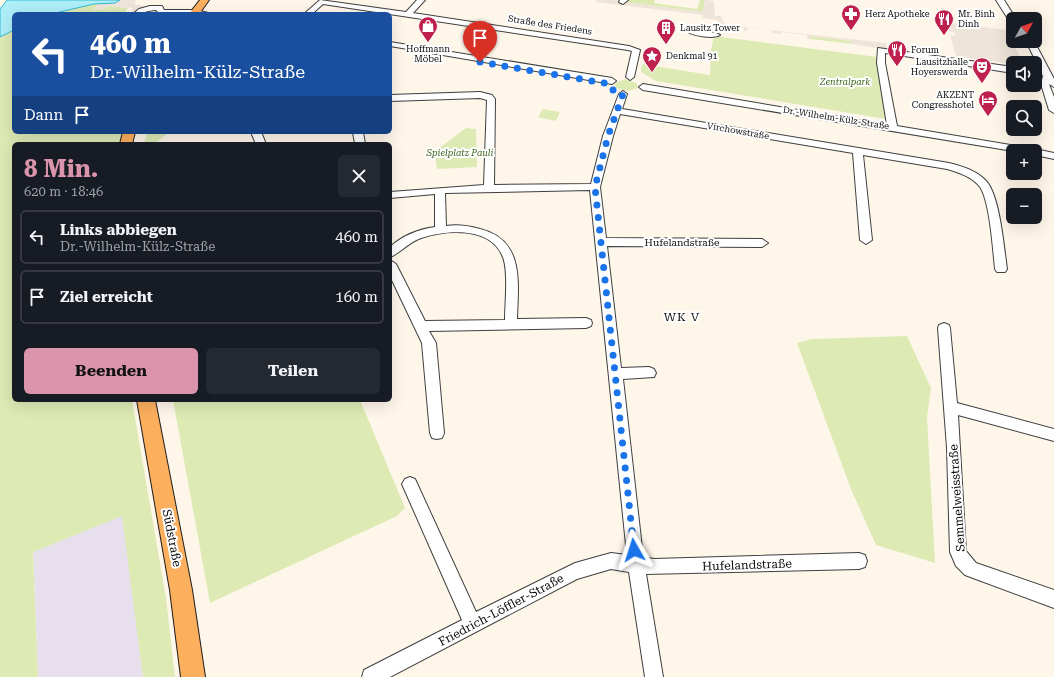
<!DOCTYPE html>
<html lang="de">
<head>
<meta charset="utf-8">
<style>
	body { margin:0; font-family:"Roboto Serif",serif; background:#242831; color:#f1f3f6; height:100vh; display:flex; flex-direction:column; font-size:15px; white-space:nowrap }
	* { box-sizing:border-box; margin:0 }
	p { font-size:13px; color:#9ea1a6 }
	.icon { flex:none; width:22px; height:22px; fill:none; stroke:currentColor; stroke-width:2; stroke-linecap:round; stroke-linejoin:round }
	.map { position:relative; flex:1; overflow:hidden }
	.panel { position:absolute; left:12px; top:142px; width:380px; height:260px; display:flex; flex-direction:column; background:#171b24; border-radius:6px; box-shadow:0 4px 16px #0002 }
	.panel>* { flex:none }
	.top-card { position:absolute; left:12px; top:12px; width:380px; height:122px; border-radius:6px; box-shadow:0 4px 16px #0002; background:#1a4fa0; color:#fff; overflow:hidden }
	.needle { width:26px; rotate:50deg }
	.fabs { position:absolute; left:1006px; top:12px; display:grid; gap:8px }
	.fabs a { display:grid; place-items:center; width:36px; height:36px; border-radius:6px; background:#171b24; box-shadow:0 4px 16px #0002; font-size:20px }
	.pin { position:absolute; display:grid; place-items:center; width:34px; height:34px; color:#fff; margin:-41px -17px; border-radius:50% 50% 50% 0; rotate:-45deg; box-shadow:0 0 4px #0007 }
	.pin .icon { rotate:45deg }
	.me { position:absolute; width:44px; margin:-22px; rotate:354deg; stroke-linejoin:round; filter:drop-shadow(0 0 3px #0008) }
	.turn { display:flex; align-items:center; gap:14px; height:84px; padding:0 12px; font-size:18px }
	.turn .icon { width:52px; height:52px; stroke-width:2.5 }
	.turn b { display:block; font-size:28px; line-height:34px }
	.then { display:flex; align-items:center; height:38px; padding:0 12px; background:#0003; gap:8px; font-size:15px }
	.round { display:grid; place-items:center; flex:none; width:42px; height:42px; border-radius:6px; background:#242831 }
	.summary { display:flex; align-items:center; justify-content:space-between; height:68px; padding:0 12px }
	h1 { font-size:24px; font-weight:700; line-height:30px; color:#da94ab }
	.primary-button { display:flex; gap:8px; margin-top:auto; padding:8px 12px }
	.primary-button a { flex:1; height:46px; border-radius:6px; background:#da94ab; color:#111; font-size:16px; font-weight:700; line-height:46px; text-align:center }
	.primary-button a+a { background:#242831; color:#f1f3f6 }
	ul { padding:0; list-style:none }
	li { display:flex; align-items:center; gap:12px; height:54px; margin:0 8px 6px; padding:0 4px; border:2px solid #363941; border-radius:6px }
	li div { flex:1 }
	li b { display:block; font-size:15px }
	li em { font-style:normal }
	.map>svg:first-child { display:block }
</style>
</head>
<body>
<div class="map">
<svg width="1054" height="677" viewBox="0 0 1054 677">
	<rect width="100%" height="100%" fill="#fff6ea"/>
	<path fill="#e7dfeb" d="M 123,515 L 143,677 L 38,677 L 33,552 Z"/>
	<path fill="#ddeab4" d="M 624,0 L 655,0 L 654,3 L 697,9 L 700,0 L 705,0 L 703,12 L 623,2 Z
		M 99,3 L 94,10 L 104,9 L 107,6 L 128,8 L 124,14 L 51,14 Z
		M 14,30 L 14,132 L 123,132 L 119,144 L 14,144 L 14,400 L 132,400 L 166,598 L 175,677 L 143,677 L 122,516 L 33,552 L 38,677 L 0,677 L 0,37 Z
		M 714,36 L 877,57 L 886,119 L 656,81 L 641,72 L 642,64 L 710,75 L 711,50 Z
		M 811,36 L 851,41 L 852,44 L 811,39 Z
		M 625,79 L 636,83 L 638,88 L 628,91 L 616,88 L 615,83 Z
		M 543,109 L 560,112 L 556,121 L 538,117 Z
		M 466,128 L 476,129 L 477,167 L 437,169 L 435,155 L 442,146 Z
		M 147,132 L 170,132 L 154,144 L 144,144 Z
		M 907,336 L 931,388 L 927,417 L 935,563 L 876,545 L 851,489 L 797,343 L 812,339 Z
		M 173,400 L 360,400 L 405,508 L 397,516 L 210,603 Z"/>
	<path fill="#eee4da" d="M 120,0 L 136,0 L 134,4 L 148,7 L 137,14 L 124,14 L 131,12 L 133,8 L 107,6 L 104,9 L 93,10 L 99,3 L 115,3 Z
		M 597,0 L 624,0 L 623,2 L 703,12 L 705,0 L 714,1 L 715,16 L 721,16 L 725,25 L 886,43 L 888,50 L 852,44 L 850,41 L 811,36 L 811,39 L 807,39 L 807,35 L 781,32 L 781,34 L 772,33 L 771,30 L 748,28 L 747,31 L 744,31 L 744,28 L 720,26 L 720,28 L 717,28 L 718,20 L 702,18 L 703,15 L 596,2 Z
		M 945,22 L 1007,30 L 1023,63 L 1013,63 L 1013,67 L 1004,63 L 956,56 L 950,35 L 955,36 L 954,32 L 948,31 Z"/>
	<path fill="#aeeef8" stroke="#33b8d0" d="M 7,0 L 120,0 L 115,3 L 94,4 L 51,14 L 14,14 L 14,30 L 0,37 L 0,9 Z"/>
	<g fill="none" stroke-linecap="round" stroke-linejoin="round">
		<defs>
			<path id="minor" d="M 320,0 L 406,12 L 417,0 L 425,0 L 413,13 L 629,46 L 640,50 L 634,77 L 630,80 L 626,77 L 632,51 L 628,50 L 323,4 L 312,14 L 304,14 Z
				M 620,0 L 628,0 L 623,4 L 619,2 Z
				M 996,0 L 1004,0 L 1016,19 L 1013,19 L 1013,22 L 1010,22 Z
				M 150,6 L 162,6 L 164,10 L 195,10 L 213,14 L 160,14 L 156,10 C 148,10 142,14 133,14 L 139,9 Z
				M 689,30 L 716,33 L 720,35 C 714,39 694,36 688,32 Z
				M 1026,41 L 1034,41 L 1054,79 L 1054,87 L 1049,84 L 1054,97 L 1054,113 L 1049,110 L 1041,84 L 1043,76 Z
				M 390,42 L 612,78 L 616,81 L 612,84 L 390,46 Z
				M 878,48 L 1013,67 L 1013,73 L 885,53 L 885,63 L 897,126 L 1035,149 L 1054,153 L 1054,159 L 1035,155 L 1035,151 L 1013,151 L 643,90 L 639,87 L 643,84 L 887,125 L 877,63 Z
				M 623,91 L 627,94 L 622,109 L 949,163 C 962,166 978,171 987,182 C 1000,198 1004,248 1007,269 L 1005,272 L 997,272 L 995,269 C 993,250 990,202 980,187 C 973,177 958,172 947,169 L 863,155 L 872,240 L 866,244 L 860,240 L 853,153 L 620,114 L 613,136 L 600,187 L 606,238 L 762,239 L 768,243 L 762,247 L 607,246 L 621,368 L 649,367 L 654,369 L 656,373 L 654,377 L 623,379 L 643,557 L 654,559 L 859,553 L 865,555 L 867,561 L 865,567 L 859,569 L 646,574 L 663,677 L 645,677 L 629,572 L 611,569 L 577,579 L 390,677 L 362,677 L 364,670 L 462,620 L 402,484 L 405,479 L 410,477 L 415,479 L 476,612 L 575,563 L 611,553 L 627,555 L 590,190 L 445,193 L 446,226 C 458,224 469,226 480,229 C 525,240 518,283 517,319 L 586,318 L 591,320 L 592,323 L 591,326 L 586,328 L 429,331 L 436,343 L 444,433 L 442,438 L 437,439 L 432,438 L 430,433 L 422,343 L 390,276 L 390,260 L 396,264 L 425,321 L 505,320 C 505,304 509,268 502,255 C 489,226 446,230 421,238 C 409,242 399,254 390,257 L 390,247 C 402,236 419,229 435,227 L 435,194 L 390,198 L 390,192 L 484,185 L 487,100 L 480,98 L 390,101 L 390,95 L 480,92 L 492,95 L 495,99 L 494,185 L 591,184 L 603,136 L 619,94 Z
				M 251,132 L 261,132 L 266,144 L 256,144 Z
				M 353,132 L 363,132 L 365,144 L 355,144 Z
				M 944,323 L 949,325 L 950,328 L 957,403 L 1054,429 L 1054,441 L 958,415 L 966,551 L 976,563 L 1054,590 L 1054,608 L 965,575 L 956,566 L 950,552 L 947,448 L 938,328 L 939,325 Z"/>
			<path id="major" d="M 200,0 L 209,0 L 199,14 L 189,14 Z
				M 123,132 L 135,132 L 132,144 L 120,144 Z
				M 137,400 L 155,400 L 192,590 L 205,677 L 181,677 L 170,590 Z"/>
		</defs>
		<use href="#minor" stroke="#3f3f3f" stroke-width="2"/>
		<use href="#major" stroke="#1d1d1d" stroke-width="2"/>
		<use href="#minor" fill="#fff" fill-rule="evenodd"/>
		<use href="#major" fill="#fcaf5d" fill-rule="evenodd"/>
	</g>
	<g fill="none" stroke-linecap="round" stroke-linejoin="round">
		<path stroke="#1a73e8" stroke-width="7" stroke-dasharray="0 12.6" d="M 480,62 L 610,84 L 613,90 L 623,94 L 608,136 L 595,187 L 634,550"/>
	</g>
	<defs>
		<symbol id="pharmacy-pin" viewBox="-11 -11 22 30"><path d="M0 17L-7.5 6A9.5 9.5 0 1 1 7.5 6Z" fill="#bf214f" stroke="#fff"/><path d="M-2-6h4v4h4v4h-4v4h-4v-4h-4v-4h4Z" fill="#fff"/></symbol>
		<symbol id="restaurant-pin" viewBox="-11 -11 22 30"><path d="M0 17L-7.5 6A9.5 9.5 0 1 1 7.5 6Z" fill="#bf214f" stroke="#fff"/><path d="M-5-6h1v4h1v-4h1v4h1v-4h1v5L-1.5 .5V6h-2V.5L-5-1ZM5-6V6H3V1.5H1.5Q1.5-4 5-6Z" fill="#fff"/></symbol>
		<symbol id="shop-pin" viewBox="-11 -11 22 30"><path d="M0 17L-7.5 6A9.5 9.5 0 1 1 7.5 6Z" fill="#bf214f" stroke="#fff"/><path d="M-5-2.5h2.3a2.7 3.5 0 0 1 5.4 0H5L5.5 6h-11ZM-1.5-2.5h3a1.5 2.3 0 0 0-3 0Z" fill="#fff"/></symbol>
		<symbol id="building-pin" viewBox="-11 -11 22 30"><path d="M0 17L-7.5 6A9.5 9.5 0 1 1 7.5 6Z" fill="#bf214f" stroke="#fff"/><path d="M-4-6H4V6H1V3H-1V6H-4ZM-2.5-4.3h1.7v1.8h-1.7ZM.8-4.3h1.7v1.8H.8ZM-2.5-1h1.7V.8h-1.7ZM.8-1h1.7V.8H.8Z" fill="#fff"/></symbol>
		<symbol id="sight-pin" viewBox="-11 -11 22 30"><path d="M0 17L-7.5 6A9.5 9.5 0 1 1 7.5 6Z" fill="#bf214f" stroke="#fff"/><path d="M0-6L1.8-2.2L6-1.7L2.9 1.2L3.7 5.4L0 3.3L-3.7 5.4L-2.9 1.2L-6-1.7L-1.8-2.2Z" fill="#fff"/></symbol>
		<symbol id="theatre-pin" viewBox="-11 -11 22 30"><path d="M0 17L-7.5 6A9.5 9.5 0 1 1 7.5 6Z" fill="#bf214f" stroke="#fff"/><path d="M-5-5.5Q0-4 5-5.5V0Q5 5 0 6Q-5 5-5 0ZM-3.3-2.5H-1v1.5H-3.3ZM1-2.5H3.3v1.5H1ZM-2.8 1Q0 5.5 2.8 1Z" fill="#fff"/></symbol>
		<symbol id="hotel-pin" viewBox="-11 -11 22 30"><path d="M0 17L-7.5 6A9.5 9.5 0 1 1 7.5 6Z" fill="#bf214f" stroke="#fff"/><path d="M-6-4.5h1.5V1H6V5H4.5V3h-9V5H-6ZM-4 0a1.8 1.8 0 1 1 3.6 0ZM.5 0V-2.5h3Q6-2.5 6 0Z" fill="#fff"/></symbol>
	</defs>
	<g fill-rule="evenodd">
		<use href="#pharmacy-pin" x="840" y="3" width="22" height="30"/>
		<use href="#restaurant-pin" x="933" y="8" width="22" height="30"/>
		<use href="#shop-pin" x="417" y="15" width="22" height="30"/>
		<use href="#building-pin" x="655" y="17" width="22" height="30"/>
		<use href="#restaurant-pin" x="886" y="39" width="22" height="30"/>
		<use href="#sight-pin" x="641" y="45" width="22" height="30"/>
		<use href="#theatre-pin" x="971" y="56" width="22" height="30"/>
		<use href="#hotel-pin" x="977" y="89" width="22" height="30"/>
	</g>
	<g text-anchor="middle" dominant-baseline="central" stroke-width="4" stroke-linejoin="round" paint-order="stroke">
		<g font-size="9" fill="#0c0c0c" stroke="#fff" text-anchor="start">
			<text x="865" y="14">Herz Apotheke</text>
			<text x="958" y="14">Mr. Binh<tspan x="958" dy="10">Dinh</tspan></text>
			<text x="680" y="28">Lausitz Tower</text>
			<text x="428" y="49" text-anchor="middle">Hoffmann<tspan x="428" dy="10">Möbel</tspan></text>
			<text x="911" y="50">Forum</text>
			<text x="666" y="56">Denkmal 91</text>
			<text x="968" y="62" text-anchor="end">Lausitzhalle<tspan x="968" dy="10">Hoyerswerda</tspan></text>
			<text x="974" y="95" text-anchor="end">AKZENT<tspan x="974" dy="10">Congresshotel</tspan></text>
		</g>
		<g font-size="9" fill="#0c0c0c" stroke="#fff">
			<text transform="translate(550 25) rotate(9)">Straße des Friedens</text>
			<text transform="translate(836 118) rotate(9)">Dr.-Wilhelm-Külz-Straße</text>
			<text transform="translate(738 131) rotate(10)">Virchowstraße</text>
		</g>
		<g font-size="9" font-style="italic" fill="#3c641b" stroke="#fff">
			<text x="845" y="82">Zentralpark</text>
			<text x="460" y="153">Spielplatz Pauli</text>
		</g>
		<g font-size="10" fill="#0c0c0c" stroke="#fff">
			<text x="682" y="242">Hufelandstraße</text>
		</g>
		<g font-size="12" letter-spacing="1" fill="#0c0c0c" stroke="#fff">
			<text x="682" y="317">WK V</text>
		</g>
		<g font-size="12" fill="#0c0c0c" stroke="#fff">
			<text transform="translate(957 498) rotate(-94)">Semmelweisstraße</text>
			<text transform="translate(172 538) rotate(79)">Südstraße</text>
			<text transform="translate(747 565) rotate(-2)">Hufelandstraße</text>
			<text transform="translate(501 610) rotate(-28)">Friedrich-Löffler-Straße</text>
		</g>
	</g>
</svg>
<div class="fabs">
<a><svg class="needle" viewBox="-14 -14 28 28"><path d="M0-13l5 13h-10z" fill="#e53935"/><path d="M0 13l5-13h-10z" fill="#9ea1a6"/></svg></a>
<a><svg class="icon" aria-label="sound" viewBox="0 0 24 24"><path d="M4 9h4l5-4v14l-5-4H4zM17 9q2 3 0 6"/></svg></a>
<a><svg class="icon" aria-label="search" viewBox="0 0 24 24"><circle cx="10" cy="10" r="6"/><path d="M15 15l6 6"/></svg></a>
<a>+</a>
<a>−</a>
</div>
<div class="pin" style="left:480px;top:62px;background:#d93025"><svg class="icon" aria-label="arrive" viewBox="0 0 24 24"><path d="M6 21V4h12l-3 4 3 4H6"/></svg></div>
<svg class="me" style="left:634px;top:550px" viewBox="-20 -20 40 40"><path d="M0-17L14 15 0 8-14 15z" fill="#1a73e8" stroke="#fff" stroke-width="4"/></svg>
<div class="top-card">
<div class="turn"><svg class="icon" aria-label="left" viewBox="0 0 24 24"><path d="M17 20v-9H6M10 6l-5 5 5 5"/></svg><div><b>460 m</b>Dr.-Wilhelm-Külz-Straße</div></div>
<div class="then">Dann<svg class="icon" aria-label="arrive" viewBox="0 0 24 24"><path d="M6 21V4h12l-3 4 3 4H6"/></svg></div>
</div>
<section class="panel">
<div class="summary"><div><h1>8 Min.</h1><p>620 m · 18:46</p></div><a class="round"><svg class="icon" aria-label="close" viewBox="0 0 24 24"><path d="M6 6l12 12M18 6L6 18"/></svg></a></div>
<ul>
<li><svg class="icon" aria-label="left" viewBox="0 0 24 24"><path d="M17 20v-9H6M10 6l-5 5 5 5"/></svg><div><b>Links abbiegen</b><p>Dr.-Wilhelm-Külz-Straße</p></div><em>460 m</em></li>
<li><svg class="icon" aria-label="arrive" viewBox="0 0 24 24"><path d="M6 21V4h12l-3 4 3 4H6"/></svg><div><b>Ziel erreicht</b></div><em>160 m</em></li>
</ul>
<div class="primary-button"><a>Beenden</a><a>Teilen</a></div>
</section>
</div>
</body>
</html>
